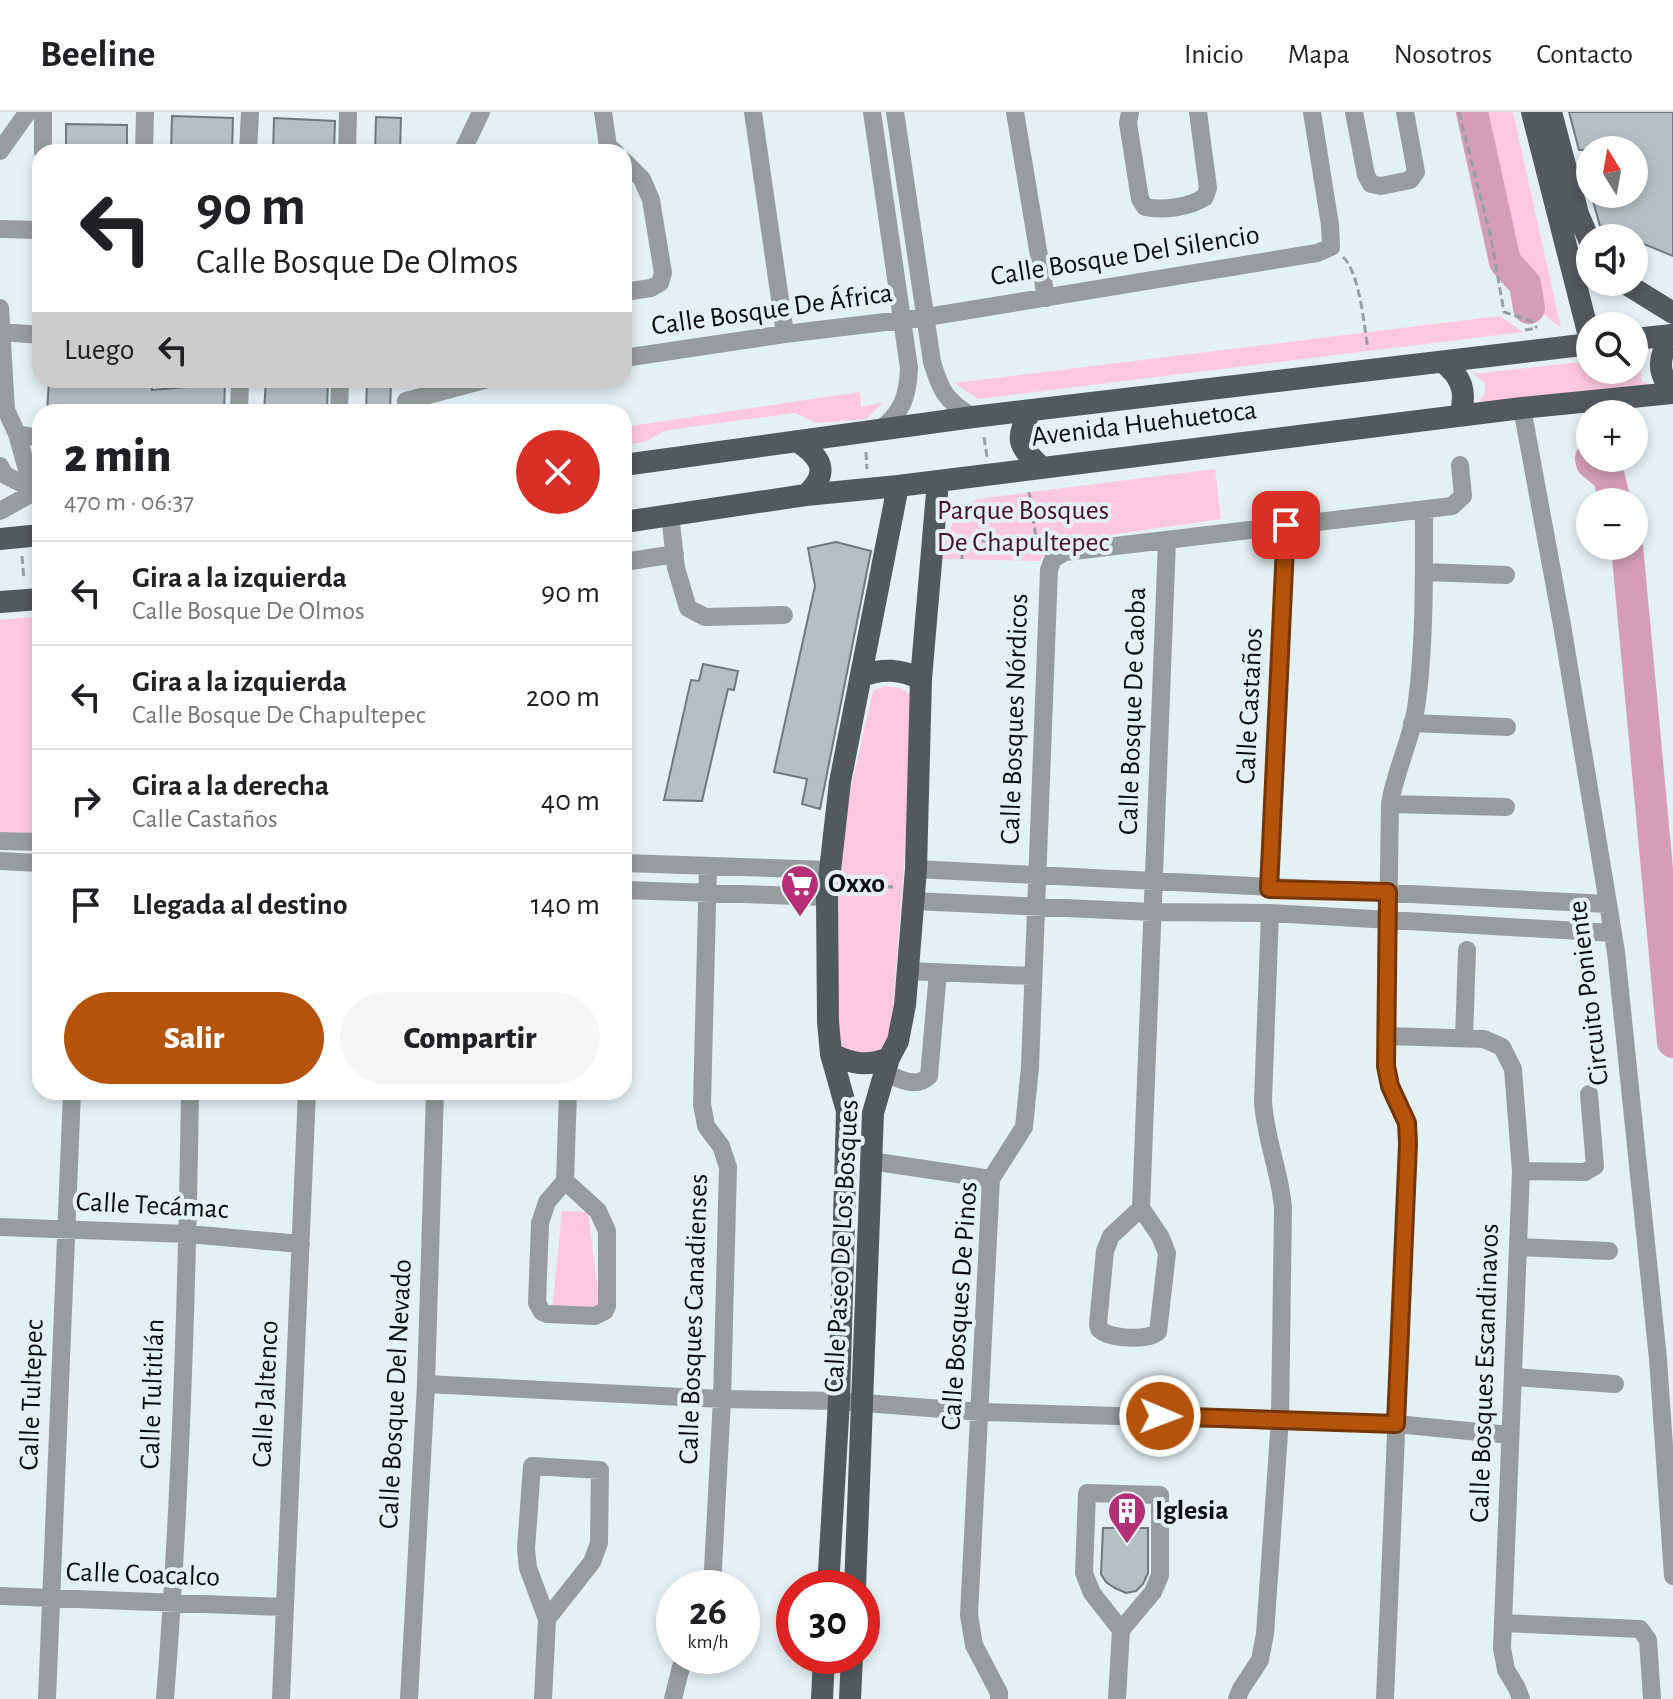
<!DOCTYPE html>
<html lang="es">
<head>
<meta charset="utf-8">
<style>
	body { margin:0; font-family:"Alegreya Sans",sans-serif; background:#f6f6f6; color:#202124; height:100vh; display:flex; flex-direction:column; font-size:30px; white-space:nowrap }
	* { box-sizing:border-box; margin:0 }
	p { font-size:26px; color:#757577 }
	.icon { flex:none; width:44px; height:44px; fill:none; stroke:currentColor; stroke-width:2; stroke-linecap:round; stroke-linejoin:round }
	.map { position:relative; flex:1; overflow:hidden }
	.drawer { position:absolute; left:32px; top:292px; width:600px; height:696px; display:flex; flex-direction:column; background:#fff; border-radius:24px; box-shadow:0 4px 12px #0003 }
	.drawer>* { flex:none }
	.banner { position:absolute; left:32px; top:32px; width:600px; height:244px; border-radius:24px; box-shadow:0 4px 12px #0003; background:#fff; color:#202124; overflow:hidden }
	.needle { width:52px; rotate:349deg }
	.fabs { position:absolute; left:1576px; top:24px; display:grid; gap:16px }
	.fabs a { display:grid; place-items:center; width:72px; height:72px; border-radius:50%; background:#fff; box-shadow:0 4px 12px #0003; font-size:40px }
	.speed { position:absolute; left:656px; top:1458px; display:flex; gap:16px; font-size:40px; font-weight:700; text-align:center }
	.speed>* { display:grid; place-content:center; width:104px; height:104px; border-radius:50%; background:#fff; box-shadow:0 4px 12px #0003; line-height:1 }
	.speed small { font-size:20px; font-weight:400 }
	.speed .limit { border:12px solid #d22; background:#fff; color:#111 }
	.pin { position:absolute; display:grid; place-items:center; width:68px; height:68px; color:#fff; margin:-34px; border-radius:16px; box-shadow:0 4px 12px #0006 }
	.me { position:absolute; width:88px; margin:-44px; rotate:91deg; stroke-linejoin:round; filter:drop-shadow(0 0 6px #0008) }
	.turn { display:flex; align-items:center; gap:28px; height:168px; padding:0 32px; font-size:36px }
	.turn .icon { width:104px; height:104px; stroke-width:2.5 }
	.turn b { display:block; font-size:56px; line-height:68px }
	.then { display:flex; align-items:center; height:76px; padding:0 32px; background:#0003; gap:16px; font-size:30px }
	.round { display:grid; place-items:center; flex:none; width:84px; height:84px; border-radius:42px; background:#f6f6f6 }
	.summary { display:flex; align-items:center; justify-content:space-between; height:136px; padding:0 32px }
	h1 { font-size:48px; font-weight:800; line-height:60px }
	.button { display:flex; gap:16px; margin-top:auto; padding:16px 32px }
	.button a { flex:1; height:92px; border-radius:48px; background:#b45309; color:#fff; font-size:32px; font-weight:800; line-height:92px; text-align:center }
	.button a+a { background:#f6f6f6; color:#202124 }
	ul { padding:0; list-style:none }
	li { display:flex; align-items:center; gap:24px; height:104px; padding:0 32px; border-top:2px solid #e0e0e0 }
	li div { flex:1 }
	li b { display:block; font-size:30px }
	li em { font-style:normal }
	header { display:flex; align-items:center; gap:48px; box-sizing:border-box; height:112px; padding:0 40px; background:#fff; border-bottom:2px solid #e0e0e0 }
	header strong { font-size:38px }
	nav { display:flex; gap:44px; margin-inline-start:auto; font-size:28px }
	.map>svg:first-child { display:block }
</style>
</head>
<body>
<header>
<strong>Beeline</strong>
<nav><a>Inicio</a><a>Mapa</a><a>Nosotros</a><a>Contacto</a></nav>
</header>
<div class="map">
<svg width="1673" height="1587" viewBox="0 0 1673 1587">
	<rect width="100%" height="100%" fill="#e4f1f4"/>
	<path fill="#fec9de" d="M 1487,0 L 1513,0 L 1561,216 L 1541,200 L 1532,167 L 1517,141 Z
		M 1500,204 L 1523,220 L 978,287 L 954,271 Z
		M 1649,242 L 1640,256 L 1642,269 L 1653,274 L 1477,294 L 1485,281 L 1485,271 L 1473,262 L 1590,249 L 1590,258 L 1634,258 L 1634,244 Z
		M 860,280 L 861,295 L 883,290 L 866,307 L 816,311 L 795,301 L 682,316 L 665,319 L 644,330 L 624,333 L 624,315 Z
		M 1215,357 L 1221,407 L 1061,430 L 1054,434 L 1039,449 L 941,447 C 945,421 954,401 977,387 Z
		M 40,504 L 40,725 L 0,726 L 0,508 Z
		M 886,574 L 900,576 L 917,587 L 890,933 L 854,949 L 825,923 L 843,710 L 873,579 Z
		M 562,1099 L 588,1100 L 601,1202 L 552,1199 Z"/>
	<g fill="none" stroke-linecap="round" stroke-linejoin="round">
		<path stroke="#d49eb4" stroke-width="32" d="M 1472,0 L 1505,150 L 1525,172 L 1529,196
			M 1591,346 L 1592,351 L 1609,365 L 1615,390
			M 1627,434 L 1673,930"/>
	</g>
	<path fill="#b4c0c3" stroke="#6e797c" stroke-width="2" d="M 1569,0 L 1673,0 L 1673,144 L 1600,114 L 1591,82 L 1634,82 L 1634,38 L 1579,38 Z
		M 172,4 L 233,6 L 232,40 L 171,40 Z
		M 376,5 L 401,6 L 400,40 L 375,40 Z
		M 274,6 L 335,9 L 334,40 L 273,40 Z
		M 66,12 L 127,13 L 127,40 L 66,40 Z
		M 49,268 L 152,268 L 152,278 L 199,274 L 199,268 L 225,268 L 224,300 L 47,300 Z
		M 266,268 L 328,268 L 327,300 L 264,300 Z
		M 367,268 L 391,268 L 390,300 L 366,300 Z
		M 836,430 L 871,439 L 820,697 L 802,692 L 807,667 L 774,660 L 815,474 L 808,436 Z
		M 703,552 L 738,559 L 734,578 L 728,577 L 702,689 L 664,688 L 691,568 L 699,569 Z
		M 1103,1416 L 1148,1416 L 1148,1461 L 1143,1472 L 1136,1479 L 1126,1481 L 1115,1476 L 1106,1470 L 1101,1462 Z"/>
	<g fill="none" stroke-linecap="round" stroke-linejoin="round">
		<path stroke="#96a0a2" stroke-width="3" stroke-dasharray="8 4" stroke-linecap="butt" d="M 1459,0 L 1491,126 L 1504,200 L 1531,209 L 1537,216
			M 1343,145 C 1360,161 1364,214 1368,237
			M 1525,218 L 1537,216
			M 984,325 L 987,345
			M 866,340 L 867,357
			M 1029,380 L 1037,432
			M 22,444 L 24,468
			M 962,447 L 962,432 L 966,429 L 1029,429 L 1040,434
			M 849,773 L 893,775"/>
		<path stroke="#979d9e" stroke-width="18" d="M 43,0 L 43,40
			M 603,0 L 608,34 L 615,40
			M 753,0 L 785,222
			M 872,0 L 909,256 C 908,284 902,302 879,318
			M 895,0 L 932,250 C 941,280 946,289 973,305
			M 1015,0 L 1046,186
			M 1130,0 L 1128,11 L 1140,87 L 1145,95 C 1163,99 1190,95 1205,85 L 1208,76 L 1198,0
			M 1354,0 L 1366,63 L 1371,72 L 1381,74 L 1410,68 L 1416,60 L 1405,0
			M 0,39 L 27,1
			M 144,40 L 145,0
			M 248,40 L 250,0
			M 347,40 L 348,0
			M 462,40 L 481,0
			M 624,49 L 642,67 L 651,88 L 663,161 L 660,171 L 651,176 L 624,180
			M 0,117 L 40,118
			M 0,196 L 6,298 L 17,322 L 28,361 L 40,382
			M 2,220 L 40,223
			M 624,246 L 785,222 L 927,205 L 1317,141 L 1331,135 L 1330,113 L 1312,0
			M 406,289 L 484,268
			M 1522,296 L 1562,513 L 1616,840 L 1658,1247 L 1673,1464
			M 239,300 L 240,268
			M 339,300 L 340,268
			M 17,322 L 40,326
			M 0,354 L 5,363 L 36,379
			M 0,399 L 36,379
			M 670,403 L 676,456 L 688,496 L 705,505 L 784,503
			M 624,450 L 675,442
			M 1424,460 L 1506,463
			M 1412,611 L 1507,615
			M 1390,692 L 1506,695
			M 0,729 L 40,730
			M 0,749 L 40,751
			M 624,751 L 830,758
			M 708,754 L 702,992 L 706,1014 L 721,1034 L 728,1055 L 722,1287 L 712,1476
			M 916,757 L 1608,792
			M 1269,777 L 1286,413
			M 624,778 L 827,785
			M 913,789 L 1153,800 L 1270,801 L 1613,821
			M 906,859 L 1032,864
			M 1386,924 L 1484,927 L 1502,935 L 1513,957 L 1521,1059 L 1502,1536 L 1506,1558 L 1517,1576 L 1521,1587
			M 1464,926 L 1467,838
			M 885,961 C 900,967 916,977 929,964 L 938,860
			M 871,1049 L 991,1067
			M 1521,1059 L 1585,1060 L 1595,1054 L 1589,982
			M 565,1069 L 598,1099 L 607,1119 L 607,1194 L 605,1199 L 595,1204 L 547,1202 L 542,1200 L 537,1191 L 540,1111 L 547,1090 L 565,1069 L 568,980
			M 1141,1096 L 1111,1124 L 1105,1139 L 1098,1212 L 1099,1217 C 1110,1227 1146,1229 1158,1220 L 1167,1141 L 1160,1124 L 1141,1096 L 1167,429
			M 0,1115 L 188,1122 L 301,1132
			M 1518,1135 L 1609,1139
			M 1514,1265 L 1615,1272
			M 426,1272 L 722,1287 L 839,1289 L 981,1300 L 1396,1312 L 1510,1323
			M 1087,1381 L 1160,1383 L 1160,1463 L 1153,1480 L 1121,1518 L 1092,1481 L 1084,1461 Z
			M 0,1484 L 283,1495
			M 1503,1511 L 1640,1517 L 1648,1528 L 1652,1587
			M 47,1587 L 72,980
			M 165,1587 C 181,1385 187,1182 190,980
			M 281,1587 L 307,980
			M 409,1587 L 426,1272 L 435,980
			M 543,1587 L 547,1507 L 528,1456 L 526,1437 L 532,1354 L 600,1358 L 599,1431 L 592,1450 L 547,1507
			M 673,1587 L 681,1555 L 688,1544
			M 999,1587 L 999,1581 L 974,1533 L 969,1503 L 991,1067 L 1024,1015 L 1030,955 L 1049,458 L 1053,447 L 1065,440 L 1452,394 L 1463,384 L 1460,353
			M 1117,1587 L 1121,1518
			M 1237,1587 L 1241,1577 L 1260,1548 L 1265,1522 L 1280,1307 L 1283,1096 C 1280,1059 1265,1026 1263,989 L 1270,801
			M 1385,1587 L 1408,1032 L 1407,1011 L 1390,974 L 1386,954 L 1390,692 C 1395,659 1411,629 1416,596 C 1425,534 1424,460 1424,398"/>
		<path stroke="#515a5d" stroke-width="22" d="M 1532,0 L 1590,228
			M 1551,0 L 1578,102 L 1590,130
			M 1623,170 L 1673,201
			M 1670,223 C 1661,242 1654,261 1673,276
			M 1634,227 L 1673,223
			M 1443,250 C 1462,265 1467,280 1460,303
			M 1031,298 C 1015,328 1017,332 1041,355
			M 797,329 C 821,345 831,360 806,383
			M 624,353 L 973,305 L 1590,232
			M 624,410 L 806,383 L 898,374 L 1522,296 L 1673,281
			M 0,427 L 40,423
			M 0,490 L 40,487
			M 861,564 C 883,556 900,557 921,567
			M 831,942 C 853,952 867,955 889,946
			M 828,1476 L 839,1289 L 847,999 L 831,942 L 828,910 L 827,785 L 840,670 L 898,374
			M 855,1476 L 873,1001 L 889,946 L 898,929 L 905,893 L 916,757 L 921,567 L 938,369
			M 822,1587 L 824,1544
			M 850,1587 L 852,1544"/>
	</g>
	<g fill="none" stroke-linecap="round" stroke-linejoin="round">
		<defs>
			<path id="route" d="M 1160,1304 L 1396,1312 L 1408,1032 L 1407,1011 L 1390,974 L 1386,954 L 1388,780 L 1269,777 L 1286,413"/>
		</defs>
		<use href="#route" stroke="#753606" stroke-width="20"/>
		<use href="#route" stroke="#b45309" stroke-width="14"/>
	</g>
	<defs>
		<symbol id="supermarket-pin" viewBox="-11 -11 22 30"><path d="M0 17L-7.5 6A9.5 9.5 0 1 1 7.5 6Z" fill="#b42f75" stroke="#e4f1f4"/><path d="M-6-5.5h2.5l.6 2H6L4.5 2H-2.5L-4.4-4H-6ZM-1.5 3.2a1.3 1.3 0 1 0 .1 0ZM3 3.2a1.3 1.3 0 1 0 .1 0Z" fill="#fff"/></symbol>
		<symbol id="building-pin" viewBox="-11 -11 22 30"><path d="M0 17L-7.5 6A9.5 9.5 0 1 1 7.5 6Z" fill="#b42f75" stroke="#e4f1f4"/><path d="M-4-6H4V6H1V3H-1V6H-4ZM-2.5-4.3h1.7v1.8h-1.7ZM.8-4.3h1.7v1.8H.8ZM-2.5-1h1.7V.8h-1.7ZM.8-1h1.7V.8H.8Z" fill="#fff"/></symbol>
	</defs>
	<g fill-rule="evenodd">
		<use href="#supermarket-pin" x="778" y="750" width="44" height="60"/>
		<use href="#building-pin" x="1105" y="1377" width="44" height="60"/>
	</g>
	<g text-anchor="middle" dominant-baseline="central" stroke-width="8" stroke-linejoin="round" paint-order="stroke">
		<g font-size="28" fill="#090d0e" stroke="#e4f1f4">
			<text transform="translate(1125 144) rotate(-9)">Calle Bosque Del Silencio</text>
			<text transform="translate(772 198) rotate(-8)">Calle Bosque De África</text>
			<text transform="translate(1144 312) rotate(-7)">Avenida Huehuetoca</text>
			<text transform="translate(1250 594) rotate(-87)">Calle Castaños</text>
			<text transform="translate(1133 599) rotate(-88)">Calle Bosque De Caoba</text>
			<text transform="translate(1015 607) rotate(-88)">Calle Bosques Nórdicos</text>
			<text transform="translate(1589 881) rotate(-97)">Circuito Poniente</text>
			<text transform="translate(152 1094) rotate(3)">Calle Tecámac</text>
			<text transform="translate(842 1134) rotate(-87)">Calle Paseo De Los Bosques</text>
			<text transform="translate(960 1194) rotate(-86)">Calle Bosques De Pinos</text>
			<text transform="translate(694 1207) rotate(-88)">Calle Bosques Canadienses</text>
			<text transform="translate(1485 1261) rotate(-88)">Calle Bosques Escandinavos</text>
			<text transform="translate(153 1282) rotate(-88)">Calle Tultitlán</text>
			<text transform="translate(266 1282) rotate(-87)">Calle Jaltenco</text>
			<text transform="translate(396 1282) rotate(-87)">Calle Bosque Del Nevado</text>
			<text transform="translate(32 1283) rotate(-88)">Calle Tultepec</text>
			<text transform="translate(143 1463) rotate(2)">Calle Coacalco</text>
		</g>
		<g font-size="28" fill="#4b0c2e" stroke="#e4f1f4">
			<text x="1023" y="399">Parque Bosques<tspan x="1023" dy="32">De Chapultepec</tspan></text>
		</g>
		<g font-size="28" font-weight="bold" fill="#090d0e" stroke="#e4f1f4" text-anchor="start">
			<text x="828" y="772">Oxxo</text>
			<text x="1155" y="1399">Iglesia</text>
		</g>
	</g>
</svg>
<div class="fabs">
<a><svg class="needle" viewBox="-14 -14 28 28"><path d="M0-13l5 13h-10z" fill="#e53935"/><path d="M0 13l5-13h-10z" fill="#757577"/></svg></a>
<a><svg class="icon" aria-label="sound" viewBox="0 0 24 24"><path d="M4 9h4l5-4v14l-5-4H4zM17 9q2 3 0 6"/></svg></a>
<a><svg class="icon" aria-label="search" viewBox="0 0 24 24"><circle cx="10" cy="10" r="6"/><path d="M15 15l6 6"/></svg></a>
<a>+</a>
<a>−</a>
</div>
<div class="speed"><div>26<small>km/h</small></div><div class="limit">30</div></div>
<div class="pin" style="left:1286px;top:413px;background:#d93025"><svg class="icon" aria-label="arrive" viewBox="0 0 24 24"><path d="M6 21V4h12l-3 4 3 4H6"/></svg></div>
<svg class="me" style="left:1160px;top:1304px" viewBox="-20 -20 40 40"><circle r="17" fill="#b45309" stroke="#fff" stroke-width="3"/><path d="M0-11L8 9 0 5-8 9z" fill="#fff"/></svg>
<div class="banner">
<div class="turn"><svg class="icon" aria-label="left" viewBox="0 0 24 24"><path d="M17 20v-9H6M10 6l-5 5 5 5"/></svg><div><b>90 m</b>Calle Bosque De Olmos</div></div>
<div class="then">Luego<svg class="icon" aria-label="left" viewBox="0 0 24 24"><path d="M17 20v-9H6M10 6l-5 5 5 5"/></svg></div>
</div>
<section class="drawer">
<div class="summary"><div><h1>2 min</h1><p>470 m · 06:37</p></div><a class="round" style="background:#d93025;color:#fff"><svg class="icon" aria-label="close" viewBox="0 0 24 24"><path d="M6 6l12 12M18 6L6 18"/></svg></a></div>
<ul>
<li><svg class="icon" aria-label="left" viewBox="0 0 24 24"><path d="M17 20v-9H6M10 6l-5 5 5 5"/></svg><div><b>Gira a la izquierda</b><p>Calle Bosque De Olmos</p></div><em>90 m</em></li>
<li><svg class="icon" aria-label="left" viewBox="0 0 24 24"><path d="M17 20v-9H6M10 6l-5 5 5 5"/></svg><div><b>Gira a la izquierda</b><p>Calle Bosque De Chapultepec</p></div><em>200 m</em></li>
<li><svg class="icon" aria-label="right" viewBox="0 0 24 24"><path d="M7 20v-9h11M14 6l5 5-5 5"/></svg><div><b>Gira a la derecha</b><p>Calle Castaños</p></div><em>40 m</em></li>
<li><svg class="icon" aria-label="arrive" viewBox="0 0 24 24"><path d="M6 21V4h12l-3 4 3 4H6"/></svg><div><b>Llegada al destino</b></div><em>140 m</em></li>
</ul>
<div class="button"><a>Salir</a><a>Compartir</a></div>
</section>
</div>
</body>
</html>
